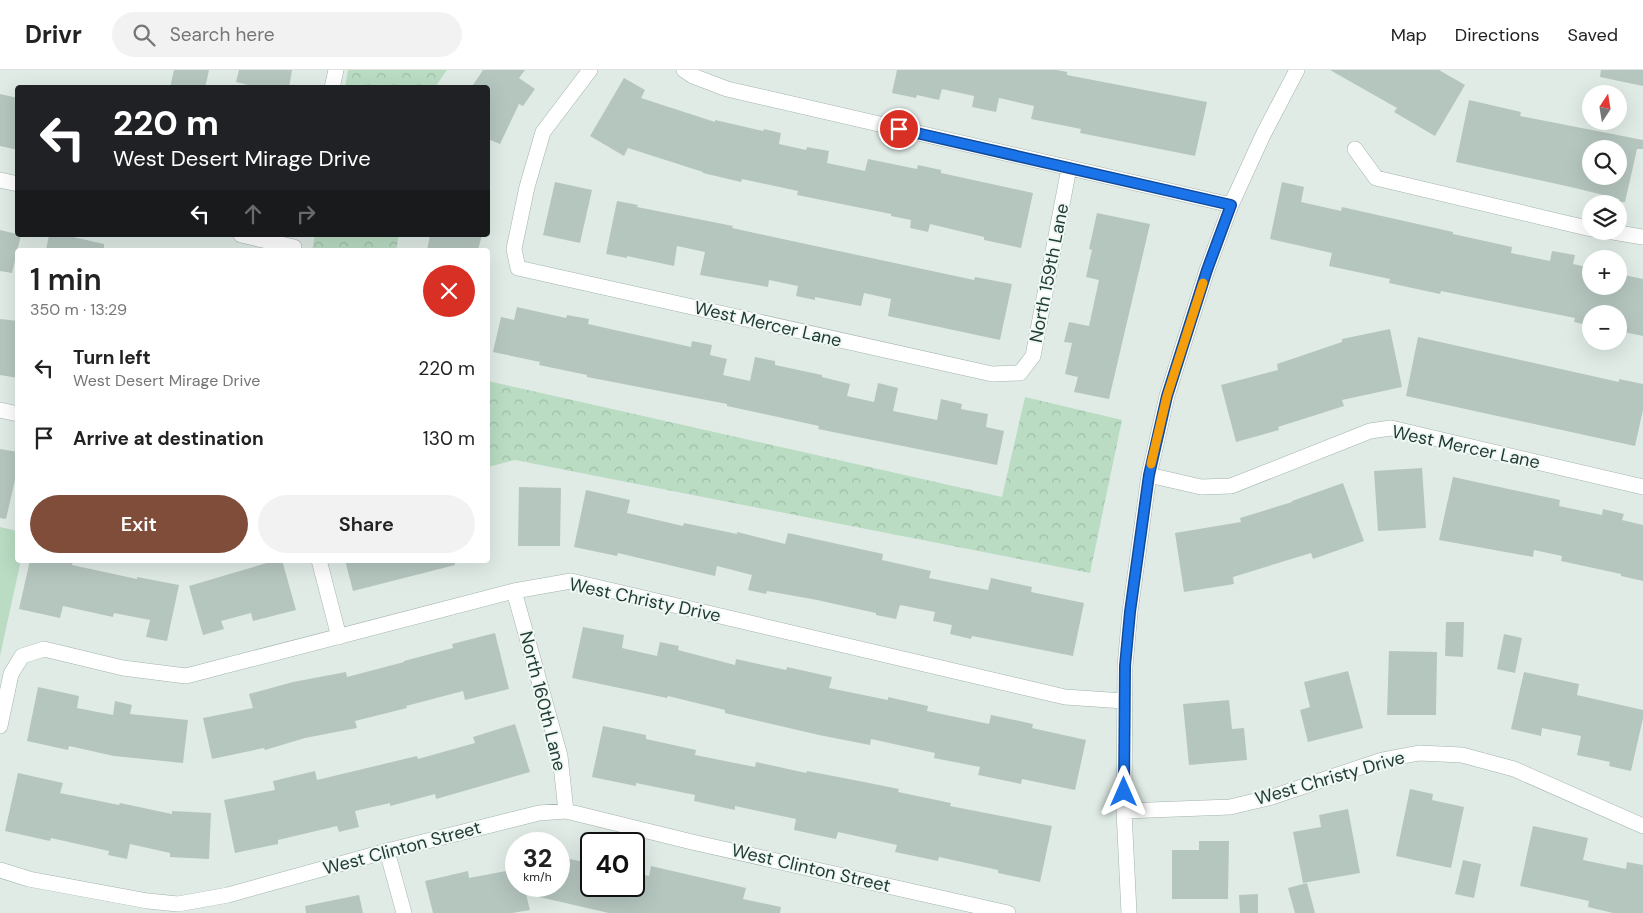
<!DOCTYPE html>
<html lang="en">
<head>
<meta charset="utf-8">
<style>
	body { margin:0; font-family:"DM Sans",sans-serif; background:#f2f2f2; color:#222; height:100vh; display:flex; flex-direction:column; font-size:19px; white-space:nowrap }
	* { box-sizing:border-box; margin:0 }
	p { font-size:16px; color:#767676 }
	.icon { flex:none; width:28px; height:28px; fill:none; stroke:currentColor; stroke-width:2; stroke-linecap:round; stroke-linejoin:round }
	.map { position:relative; flex:1; overflow:hidden }
	.side { position:absolute; left:15px; top:178px; width:475px; height:315px; display:flex; flex-direction:column; background:#fff; border-radius:5px; box-shadow:0 5px 20px #0002 }
	.side>* { flex:none }
	.guide { position:absolute; left:15px; top:15px; width:475px; height:152px; border-radius:5px; box-shadow:0 5px 20px #0002; background:#202124; color:#fff; overflow:hidden }
	.needle { width:32px; rotate:12deg }
	.fabs { position:absolute; left:1582px; top:15px; display:grid; gap:10px }
	.fabs a { display:grid; place-items:center; width:45px; height:45px; border-radius:50%; background:#fff; box-shadow:0 5px 20px #0002; font-size:25px }
	.speed { position:absolute; left:505px; top:762px; display:flex; gap:10px; font-size:25px; font-weight:700; text-align:center }
	.speed>* { display:grid; place-content:center; width:65px; height:65px; border-radius:50%; background:#fff; box-shadow:0 5px 20px #0002; line-height:1 }
	.speed small { font-size:12px; font-weight:400 }
	.speed .limit { border:2px solid #111; border-radius:8px; background:#fff; color:#111 }
	.pin { position:absolute; display:grid; place-items:center; width:42px; height:42px; color:#fff; margin:-21px; border:2px solid #fff; border-radius:50%; box-shadow:0 1px 5px #0007 }
	.me { position:absolute; width:55px; margin:-28px; rotate:0deg; stroke-linejoin:round; filter:drop-shadow(0 0 4px #0008) }
	.turn { display:flex; align-items:center; gap:18px; height:105px; padding:0 15px; font-size:22px }
	.turn .icon { width:65px; height:65px; stroke-width:2.5 }
	.turn b { display:block; font-size:35px; line-height:42px }
	.lanes { display:flex; align-items:center; height:48px; padding:0 15px; background:#0003; justify-content:center; gap:25px; direction:ltr }
	.lanes .off { opacity:.35 }
	.round { display:grid; place-items:center; flex:none; width:52px; height:52px; border-radius:26px; background:#f2f2f2 }
	.head { display:flex; align-items:center; justify-content:space-between; height:85px; padding:0 15px }
	h1 { font-size:30px; font-weight:600; line-height:38px }
	.cta { display:flex; gap:10px; margin-top:auto; padding:10px 15px }
	.cta a { flex:1; height:58px; border-radius:30px; background:#7f4d3a; color:#fff; font-size:20px; font-weight:600; line-height:58px; text-align:center }
	.cta a+a { background:#f2f2f2; color:#222 }
	ul { padding:0; list-style:none }
	li { display:flex; align-items:center; gap:15px; height:70px; padding:0 15px }
	li div { flex:1 }
	li b { display:block; font-size:19px }
	li em { font-style:normal }
	header { display:flex; align-items:center; gap:30px; box-sizing:border-box; height:70px; padding:0 25px; background:#fff; border-bottom:1px solid #e0e0e0 }
	header strong { font-size:24px }
	nav { display:flex; gap:28px; margin-inline-start:auto; font-size:18px }
	.search { width:350px; height:45px; background:#f2f2f2; display:flex; align-items:center; gap:12px; box-sizing:border-box; padding:0 18px; border-radius:28px; color:#767676; font-size:19px }
	.map>svg:first-child { display:block }
</style>
</head>
<body>
<header>
<strong>Drivr</strong>
<div class="search"><svg class="icon" aria-label="search" viewBox="0 0 24 24"><circle cx="10" cy="10" r="6"/><path d="M15 15l6 6"/></svg>Search here</div>
<nav><a>Map</a><a>Directions</a><a>Saved</a></nav>
</header>
<div class="map">
<svg width="1643" height="843" viewBox="0 0 1643 843">
	<defs>
		<pattern id="park-crowns" width="20" height="18" patternUnits="userSpaceOnUse" patternTransform="scale(1.25)"><rect width="20" height="18" fill="#b9dcc3"/><path d="M2 6a3 3 0 1 1 6 0M12 15a3 3 0 1 1 6 0" fill="none" stroke="#9fbea8"/></pattern>
	</defs>
	<rect width="100%" height="100%" fill="#e0ebe6"/>
	<path fill="#b9dcc3" d="M 0,457 L 17,461 L 18,490 L 21,490 L 0,586 Z"/>
	<path fill="url(#park-crowns)" d="M 348,0 L 447,0 L 435,17 L 345,17 Z
		M 315,165 L 399,165 L 396,180 L 312,180 Z
		M 488,311 L 1002,427 L 1025,327 L 1122,350 L 1090,503 L 515,390 L 488,397 Z"/>
	<path fill="#b5c6bf" fill-rule="evenodd" d="M 174,0 L 209,0 L 205,18 L 170,18 Z
		M 239,0 L 292,0 L 289,18 L 260,18 L 236,12 Z
		M 483,0 L 525,0 L 519,8 L 535,19 L 523,36 L 519,34 L 500,74 L 488,69 L 488,18 L 471,18 Z
		M 897,0 L 1057,0 L 1067,2 L 1067,5 L 1207,32 L 1195,86 L 1080,63 L 1081,59 L 1031,49 L 1034,36 L 999,28 L 996,42 L 972,37 L 974,26 L 942,19 L 939,30 L 917,25 L 916,28 L 892,23 Z
		M 1330,0 L 1439,0 L 1465,15 L 1435,66 L 1394,42 L 1397,38 Z
		M 1601,0 L 1643,0 L 1643,16 L 1600,7 Z
		M 624,8 L 645,20 L 641,28 L 715,52 L 715,50 L 763,61 L 764,59 L 781,63 L 779,74 L 806,80 L 807,77 L 829,81 L 827,93 L 865,101 L 868,89 L 917,99 L 918,95 L 941,100 L 941,103 L 1033,123 L 1021,178 L 984,170 L 984,167 L 930,154 L 928,162 L 910,158 L 911,150 L 891,146 L 891,144 L 797,125 L 798,121 L 742,109 L 741,112 L 703,103 L 703,102 L 628,78 L 624,86 L 590,66 Z
		M 0,24 L 18,28 L 18,80 L 0,76 Z
		M 1469,30 L 1521,42 L 1520,46 L 1643,70 L 1643,79 L 1637,79 L 1625,132 L 1619,132 L 1619,129 L 1575,118 L 1456,92 ZM 1591,79 L 1619,79 L 1619,106 L 1591,106 Z
		M 555,112 L 592,120 L 580,173 L 543,165 Z
		M 1282,112 L 1304,117 L 1301,132 L 1341,141 L 1342,137 L 1453,162 L 1453,164 L 1512,177 L 1511,183 L 1550,191 L 1552,181 L 1575,185 L 1573,194 L 1591,198 L 1591,216 L 1619,216 L 1619,204 L 1643,209 L 1643,266 L 1619,261 L 1619,244 L 1591,244 L 1591,256 L 1574,252 L 1575,248 L 1441,221 L 1440,224 L 1389,213 L 1390,209 L 1329,196 L 1332,183 L 1270,169 Z
		M 617,131 L 638,135 L 637,137 L 733,156 L 732,158 L 778,168 L 974,210 L 975,207 L 1012,214 L 1000,270 L 888,246 L 891,229 L 864,223 L 861,236 L 815,227 L 815,230 L 796,226 L 798,216 L 769,210 L 768,217 L 700,205 L 705,182 L 677,176 L 674,196 L 627,186 L 627,188 L 606,184 Z
		M 1097,143 L 1150,154 L 1109,329 L 1074,322 L 1078,307 L 1065,304 L 1072,273 L 1064,272 L 1069,252 L 1089,256 L 1099,210 L 1086,207 L 1092,180 L 1089,179 Z
		M 0,160 L 21,165 L 12,203 L 0,201 Z
		M 49,165 L 64,165 L 104,174 L 104,180 L 46,180 Z
		M 430,165 L 482,165 L 478,180 L 427,180 Z
		M 517,237 L 566,248 L 567,245 L 589,249 L 588,254 L 691,277 L 692,271 L 712,275 L 710,285 L 727,289 L 723,305 L 750,311 L 755,287 L 775,291 L 775,295 L 822,305 L 822,307 L 850,314 L 847,326 L 874,332 L 878,313 L 898,318 L 893,341 L 937,350 L 941,329 L 962,334 L 961,339 L 988,344 L 986,357 L 1004,361 L 997,395 L 818,359 L 819,356 L 727,336 L 727,334 L 587,307 L 587,305 L 539,295 L 540,292 L 493,282 L 501,247 L 514,250 Z
		M 0,249 L 18,251 L 18,308 L 0,305 Z
		M 1390,259 L 1402,317 L 1342,330 L 1344,336 L 1278,357 L 1279,360 L 1236,372 L 1221,315 L 1278,300 L 1277,294 L 1342,272 L 1342,269 Z
		M 1418,267 L 1619,312 L 1619,309 L 1643,314 L 1643,340 L 1635,376 L 1406,326 Z
		M 0,379 L 18,382 L 18,397 L 6,449 L 0,448 Z
		M 1422,398 L 1426,458 L 1378,461 L 1374,401 Z
		M 1453,407 L 1560,430 L 1559,436 L 1602,445 L 1603,439 L 1624,444 L 1622,450 L 1643,455 L 1643,511 L 1621,506 L 1621,504 L 1561,491 L 1562,486 L 1534,480 L 1533,487 L 1439,470 Z
		M 1343,413 L 1364,471 L 1313,489 L 1311,483 L 1233,507 L 1234,514 L 1184,522 L 1175,463 L 1241,452 L 1240,448 L 1292,432 L 1292,431 Z
		M 519,417 L 561,418 L 560,476 L 518,476 Z
		M 586,420 L 630,430 L 627,443 L 683,456 L 684,453 L 737,464 L 737,462 L 785,474 L 788,463 L 883,484 L 882,490 L 931,501 L 929,508 L 988,520 L 991,508 L 1032,517 L 1031,522 L 1084,533 L 1073,586 L 972,566 L 971,569 L 950,564 L 952,555 L 933,551 L 935,542 L 900,535 L 896,549 L 876,545 L 876,543 L 817,530 L 767,521 L 766,524 L 748,520 L 752,505 L 717,496 L 715,506 L 618,483 L 617,486 L 574,477 Z
		M 30,490 L 73,490 L 72,495 L 137,509 L 137,507 L 179,515 L 167,571 L 146,567 L 150,550 L 114,543 L 113,547 L 63,536 L 60,548 L 19,539 Z
		M 277,490 L 282,490 L 296,540 L 253,551 L 251,543 L 221,551 L 224,559 L 203,565 L 189,516 Z
		M 345,490 L 454,490 L 455,495 L 353,521 Z
		M 1446,552 L 1464,552 L 1463,587 L 1445,586 Z
		M 583,557 L 624,565 L 622,578 L 657,586 L 660,572 L 679,576 L 678,580 L 735,595 L 736,589 L 786,600 L 787,597 L 832,607 L 829,618 L 888,630 L 888,627 L 928,636 L 927,641 L 989,654 L 991,645 L 1033,654 L 1032,658 L 1086,670 L 1075,720 L 1022,709 L 1021,714 L 978,705 L 980,697 L 934,688 L 935,683 L 871,669 L 870,675 L 819,665 L 725,643 L 725,640 L 668,626 L 667,628 L 572,608 Z
		M 495,563 L 509,619 L 465,630 L 463,621 L 406,636 L 407,638 L 355,651 L 357,658 L 305,668 L 265,680 L 264,678 L 212,689 L 203,648 L 253,638 L 249,624 L 293,612 L 346,602 L 347,607 L 404,592 L 404,591 L 453,578 L 452,574 Z
		M 1504,564 L 1522,568 L 1515,603 L 1497,599 Z
		M 1389,581 L 1437,582 L 1436,645 L 1387,645 Z
		M 1348,601 L 1363,658 L 1308,672 L 1300,640 L 1310,637 L 1304,612 Z
		M 1524,602 L 1579,614 L 1577,625 L 1643,640 L 1643,648 L 1631,701 L 1609,696 L 1610,692 L 1577,685 L 1581,666 L 1542,658 L 1541,666 L 1511,659 Z
		M 38,617 L 79,626 L 77,638 L 113,645 L 115,631 L 132,635 L 130,644 L 188,650 L 183,693 L 114,686 L 69,676 L 68,680 L 27,671 Z
		M 1229,630 L 1232,659 L 1244,658 L 1247,690 L 1189,695 L 1183,634 Z
		M 515,654 L 530,702 L 436,729 L 435,724 L 390,736 L 390,733 L 355,741 L 359,757 L 339,762 L 337,756 L 278,770 L 278,774 L 235,783 L 224,730 L 275,720 L 273,711 L 315,701 L 317,710 L 417,686 L 418,689 L 475,673 L 473,667 Z
		M 603,656 L 646,665 L 646,669 L 696,680 L 695,685 L 755,697 L 756,692 L 806,703 L 807,701 L 859,711 L 899,719 L 898,722 L 951,733 L 950,736 L 1052,756 L 1040,812 L 998,803 L 998,800 L 939,787 L 938,791 L 895,782 L 897,775 L 838,762 L 836,769 L 794,760 L 796,749 L 735,736 L 735,740 L 694,731 L 695,725 L 636,713 L 636,716 L 592,707 Z
		M 18,703 L 63,713 L 60,723 L 119,735 L 120,733 L 172,744 L 172,741 L 211,743 L 209,789 L 170,787 L 170,783 L 130,774 L 127,789 L 108,785 L 109,781 L 51,768 L 50,771 L 5,761 Z
		M 1410,719 L 1433,724 L 1432,730 L 1464,737 L 1451,798 L 1396,786 Z
		M 1348,739 L 1360,803 L 1303,813 L 1293,762 L 1321,757 L 1319,745 Z
		M 1533,756 L 1588,768 L 1583,790 L 1626,799 L 1627,792 L 1643,795 L 1643,843 L 1613,843 L 1588,837 L 1589,831 L 1520,816 Z
		M 1199,771 L 1229,771 L 1228,829 L 1172,829 L 1172,780 L 1199,780 Z
		M 559,787 L 585,792 L 580,816 L 634,816 L 634,803 L 649,806 L 651,796 L 746,818 L 743,829 L 781,837 L 780,843 L 609,843 L 526,824 L 530,840 L 512,843 L 433,843 L 425,811 L 468,801 L 469,808 L 516,799 L 516,816 L 559,816 Z
		M 1463,790 L 1481,794 L 1474,828 L 1455,824 Z
		M 1307,813 L 1315,843 L 1295,843 L 1288,818 Z
		M 1258,824 L 1258,843 L 1240,843 L 1239,825 Z
		M 359,825 L 363,843 L 306,843 L 305,836 Z"/>
	<g fill="none" stroke-linecap="round" stroke-linejoin="round">
		<defs>
			<path id="minor" d="M 590,0 L 543,62 L 527,117 L 514,179 L 518,198 L 992,304 L 1020,303 L 1033,286 L 1069,98
				M 684,0 L 693,6 L 727,19 L 1231,135
				M 332,18 L 336,0
				M 1355,79 L 1376,108 L 1591,159
				M 0,110 L 18,114
				M 1607,161 L 1643,167
				M 241,165 L 294,177
				M 0,340 L 18,344
				M 1149,405 L 1201,417 L 1231,416 L 1370,361 L 1391,358 L 1643,417
				M 319,490 L 339,567
				M 514,521 L 560,686 L 566,741
				M 0,656 L 11,604 L 22,586 L 44,579 L 123,598 L 186,606 L 514,521 L 571,511 L 1065,627 L 1124,631
				M 1124,741 L 1230,737 L 1272,727 L 1382,690 L 1419,683 L 1462,685 L 1514,699 L 1643,756
				M 387,781 L 404,843
				M 0,800 L 29,809 L 148,831 L 178,834 L 228,825 L 387,781 L 539,743 L 566,741 L 692,772 L 1008,843
				M 1129,843 L 1124,741 L 1125,596 L 1130,542 L 1149,405 L 1167,326 L 1207,200 L 1231,135 L 1263,65 L 1297,0"/>
		</defs>
		<use href="#minor" stroke="#a3b3ad" stroke-width="16"/>
		<use href="#minor" stroke="#fff" stroke-width="15"/>
	</g>
	<g fill="none" stroke-linecap="round" stroke-linejoin="round">
		<defs>
			<path id="route" d="M 899,59 L 1231,135 L 1207,200 L 1167,326 L 1149,405 L 1130,542 L 1125,596 L 1124,722"/>
		</defs>
		<use href="#route" stroke="#114b97" stroke-width="12"/>
		<use href="#route" stroke="#1a73e8" stroke-width="9"/>
		<path stroke="#f59e0b" stroke-width="9" d="M 1151,394 L 1167,326 L 1203,213"/>
	</g>
	<g text-anchor="middle" dominant-baseline="central" stroke-width="4" stroke-linejoin="round" paint-order="stroke">
		<g font-size="18" fill="#213b35" stroke="#f0f8f4">
			<text transform="translate(1049 203) rotate(-79)">North 159th Lane</text>
			<text transform="translate(768 254) rotate(13)">West Mercer Lane</text>
			<text transform="translate(1466 377) rotate(12)">West Mercer Lane</text>
			<text transform="translate(645 530) rotate(12)">West Christy Drive</text>
			<text transform="translate(543 631) rotate(76)">North 160th Lane</text>
			<text transform="translate(1330 708) rotate(-16)">West Christy Drive</text>
			<text transform="translate(402 778) rotate(-15)">West Clinton Street</text>
			<text transform="translate(811 798) rotate(13)">West Clinton Street</text>
		</g>
	</g>
</svg>
<div class="fabs">
<a><svg class="needle" viewBox="-14 -14 28 28"><path d="M0-13l5 13h-10z" fill="#e53935"/><path d="M0 13l5-13h-10z" fill="#767676"/></svg></a>
<a><svg class="icon" aria-label="search" viewBox="0 0 24 24"><circle cx="10" cy="10" r="6"/><path d="M15 15l6 6"/></svg></a>
<a><svg class="icon" aria-label="layers" viewBox="0 0 24 24"><path d="M12 4l9 5-9 5-9-5zM3 14l9 5 9-5"/></svg></a>
<a>+</a>
<a>−</a>
</div>
<div class="speed"><div>32<small>km/h</small></div><div class="limit">40</div></div>
<div class="pin" style="left:899px;top:59px;background:#d93025"><svg class="icon" aria-label="arrive" viewBox="0 0 24 24"><path d="M6 21V4h12l-3 4 3 4H6"/></svg></div>
<svg class="me" style="left:1124px;top:722px" viewBox="-20 -20 40 40"><path d="M0-17L14 15 0 8-14 15z" fill="#1a73e8" stroke="#fff" stroke-width="4"/></svg>
<div class="guide">
<div class="turn"><svg class="icon" aria-label="left" viewBox="0 0 24 24"><path d="M17 20v-9H6M10 6l-5 5 5 5"/></svg><div><b>220 m</b>West Desert Mirage Drive</div></div>
<div class="lanes"><svg class="icon" aria-label="left" viewBox="0 0 24 24"><path d="M17 20v-9H6M10 6l-5 5 5 5"/></svg><svg class="icon off" aria-label="ahead" viewBox="0 0 24 24"><path d="M12 20V5M6 11l6-6 6 6"/></svg><svg class="icon off" aria-label="right" viewBox="0 0 24 24"><path d="M7 20v-9h11M14 6l5 5-5 5"/></svg></div>
</div>
<section class="side">
<div class="head"><div><h1>1 min</h1><p>350 m · 13:29</p></div><a class="round" style="background:#d93025;color:#fff"><svg class="icon" aria-label="close" viewBox="0 0 24 24"><path d="M6 6l12 12M18 6L6 18"/></svg></a></div>
<ul>
<li><svg class="icon" aria-label="left" viewBox="0 0 24 24"><path d="M17 20v-9H6M10 6l-5 5 5 5"/></svg><div><b>Turn left</b><p>West Desert Mirage Drive</p></div><em>220 m</em></li>
<li><svg class="icon" aria-label="arrive" viewBox="0 0 24 24"><path d="M6 21V4h12l-3 4 3 4H6"/></svg><div><b>Arrive at destination</b></div><em>130 m</em></li>
</ul>
<div class="cta"><a>Exit</a><a>Share</a></div>
</section>
</div>
</body>
</html>
